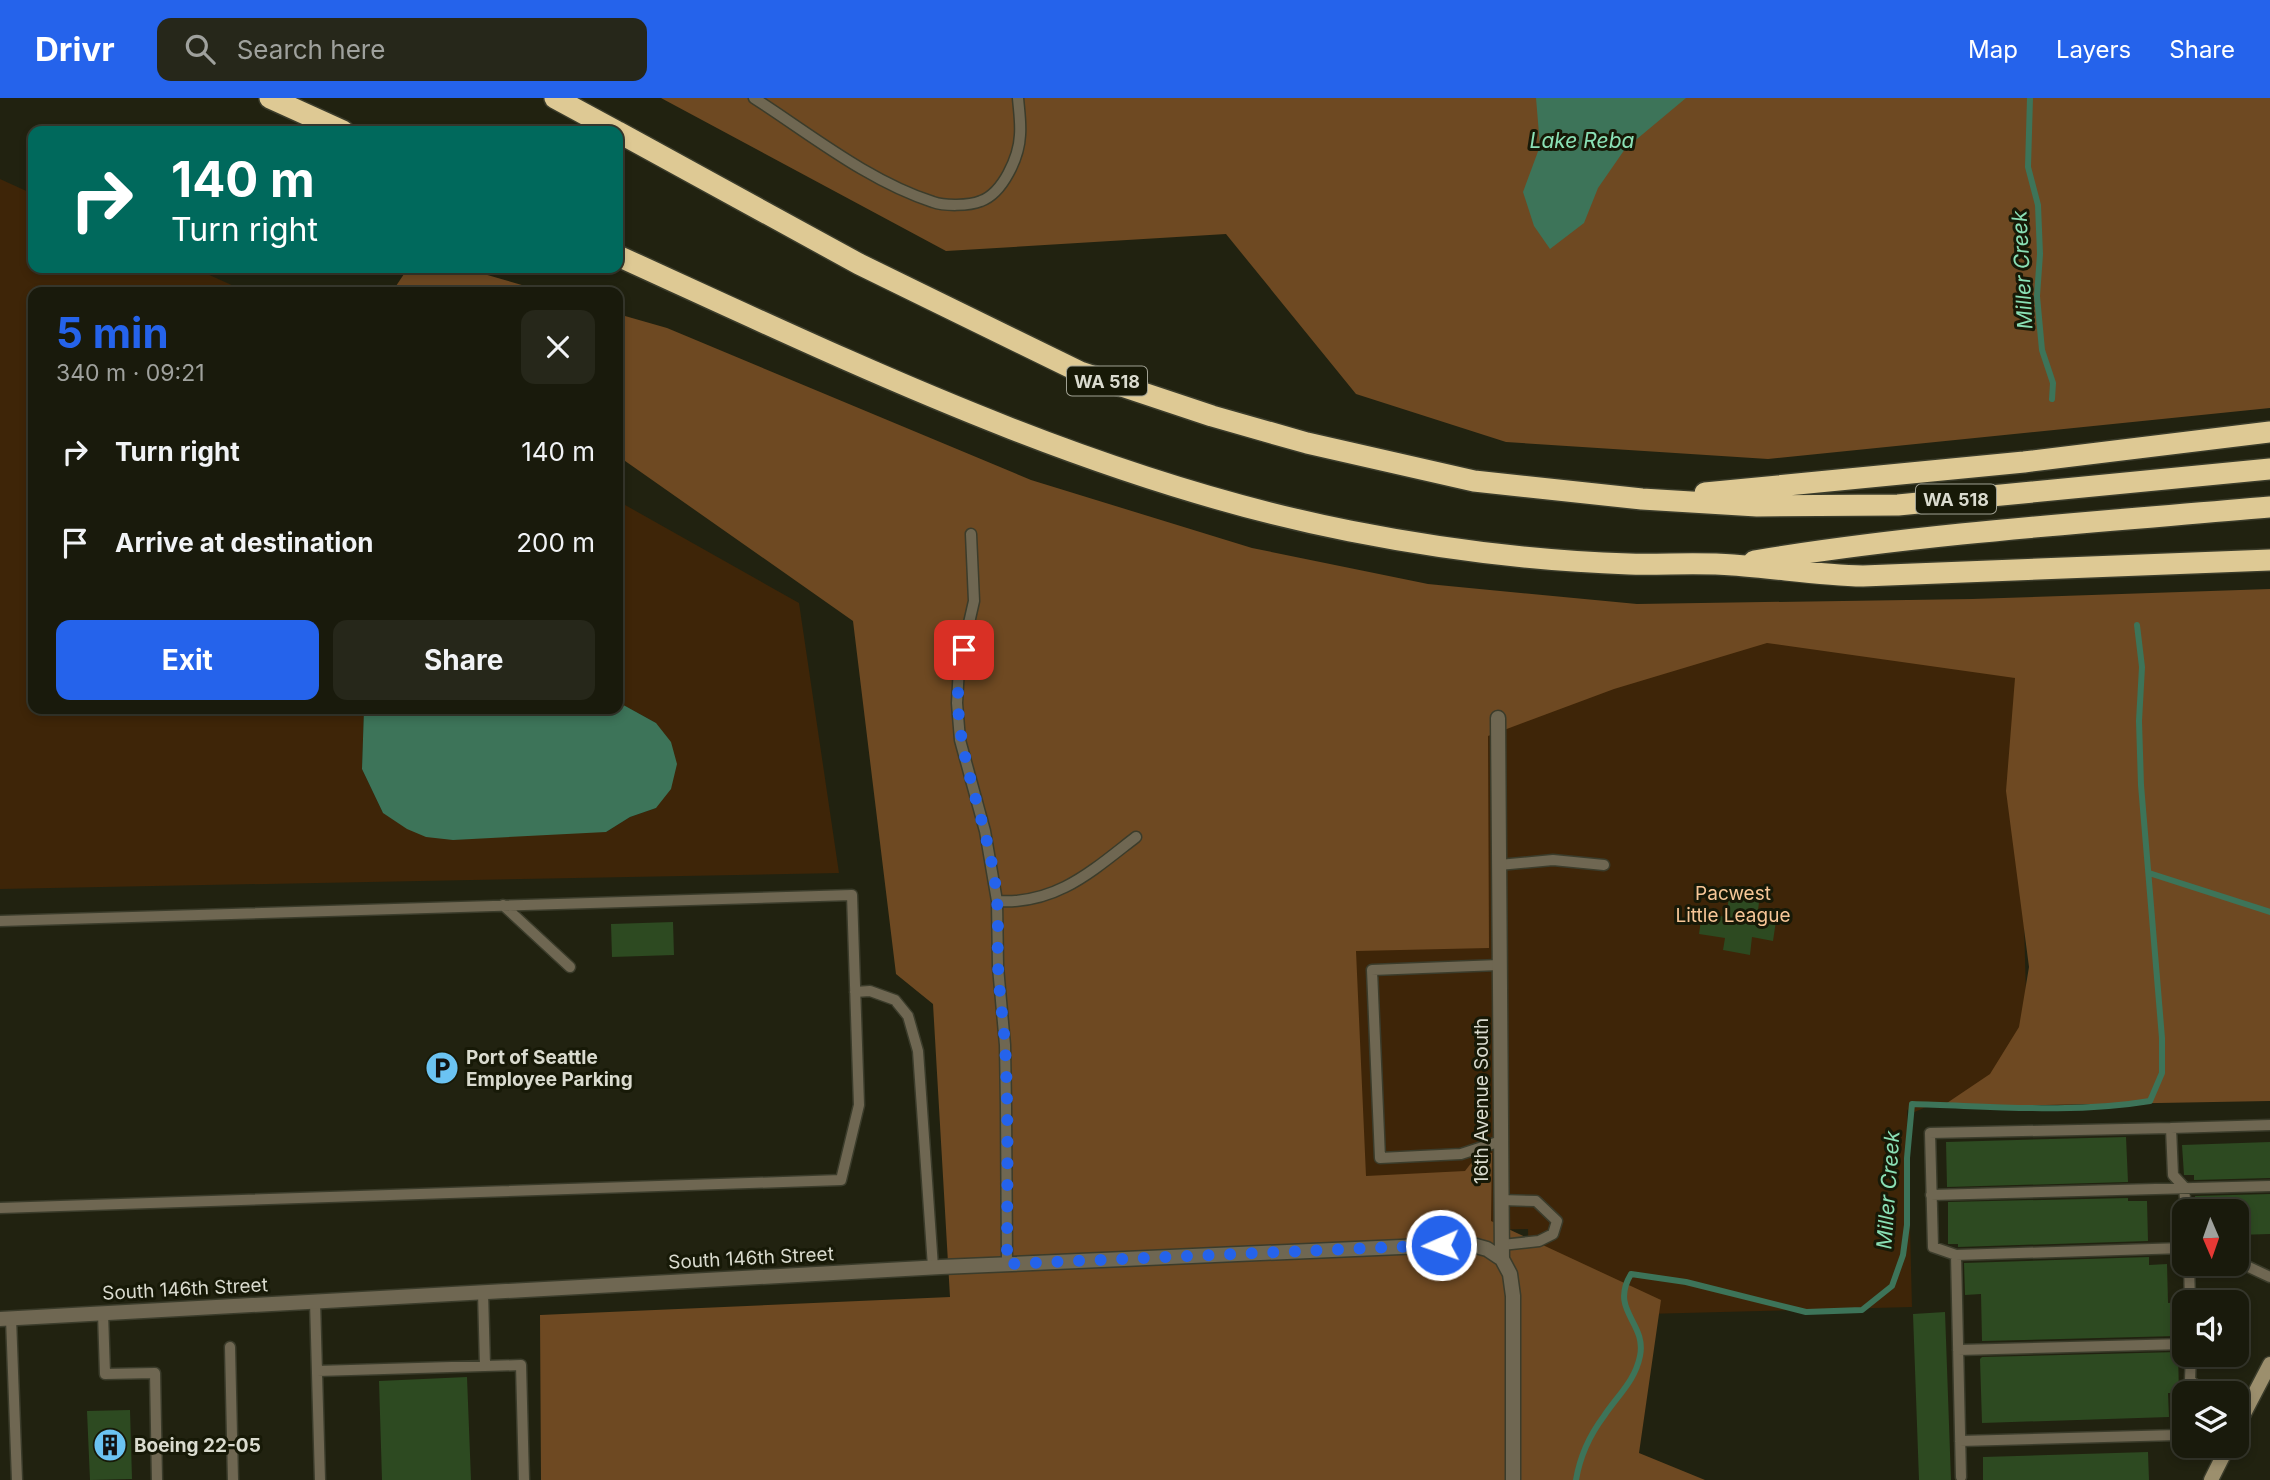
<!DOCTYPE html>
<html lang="en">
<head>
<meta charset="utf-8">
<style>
	body { margin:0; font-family:Inter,sans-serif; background:#26271a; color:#f1f3f6; height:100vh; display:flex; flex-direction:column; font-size:26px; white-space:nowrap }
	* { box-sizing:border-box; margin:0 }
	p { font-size:23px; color:#9fa19d }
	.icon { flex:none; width:38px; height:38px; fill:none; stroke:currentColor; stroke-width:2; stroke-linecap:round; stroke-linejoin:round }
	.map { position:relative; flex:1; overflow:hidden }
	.drawer { position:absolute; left:28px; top:189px; width:595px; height:427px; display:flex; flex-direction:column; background:#191a0c; border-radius:14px; box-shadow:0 4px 10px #0003,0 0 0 2px #37382d }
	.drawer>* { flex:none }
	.banner { position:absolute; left:28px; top:28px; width:595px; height:147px; border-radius:14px; box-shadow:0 4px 10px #0003,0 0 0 2px #37382d; background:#00695c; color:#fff; overflow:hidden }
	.needle { width:46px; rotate:178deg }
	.fabs { position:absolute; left:2172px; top:1101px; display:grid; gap:14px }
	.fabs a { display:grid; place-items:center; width:77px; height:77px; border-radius:14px; background:#191a0c; box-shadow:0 4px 10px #0003,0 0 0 2px #37382d; font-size:35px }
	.pin { position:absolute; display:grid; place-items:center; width:60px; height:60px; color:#fff; margin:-30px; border-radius:14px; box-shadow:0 4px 10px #0006 }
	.me { position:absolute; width:77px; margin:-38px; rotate:268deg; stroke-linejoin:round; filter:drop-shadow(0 0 5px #0008) }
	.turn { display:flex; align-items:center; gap:24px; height:147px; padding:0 28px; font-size:32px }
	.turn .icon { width:91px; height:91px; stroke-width:2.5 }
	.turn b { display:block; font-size:49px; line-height:60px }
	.round { display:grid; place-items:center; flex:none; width:74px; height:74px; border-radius:14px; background:#26271a }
	.headline { display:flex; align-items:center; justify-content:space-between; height:119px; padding:0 28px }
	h1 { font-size:42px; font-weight:700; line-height:52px; color:#2563eb }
	.cta { display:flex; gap:14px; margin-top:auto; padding:14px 28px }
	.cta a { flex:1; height:80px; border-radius:14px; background:#2563eb; color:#fff; font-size:28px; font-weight:700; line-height:80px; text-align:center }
	.cta a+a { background:#26271a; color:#f1f3f6 }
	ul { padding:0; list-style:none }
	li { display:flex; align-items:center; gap:21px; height:91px; padding:0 28px }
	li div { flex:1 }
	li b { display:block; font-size:26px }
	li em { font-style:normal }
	header { display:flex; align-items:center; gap:42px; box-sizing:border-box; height:98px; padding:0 35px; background:#2563eb; color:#fff }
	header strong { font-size:33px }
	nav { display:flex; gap:38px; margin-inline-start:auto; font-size:24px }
	.search { width:490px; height:63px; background:#26271a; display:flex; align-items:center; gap:18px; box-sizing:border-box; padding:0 24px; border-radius:14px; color:#9fa19d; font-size:26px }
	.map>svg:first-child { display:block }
</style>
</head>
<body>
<header>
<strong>Drivr</strong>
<div class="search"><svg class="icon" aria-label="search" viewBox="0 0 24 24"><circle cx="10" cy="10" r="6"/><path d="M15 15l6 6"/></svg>Search here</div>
<nav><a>Map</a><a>Layers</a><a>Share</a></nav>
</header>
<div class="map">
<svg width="2270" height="1382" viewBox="0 0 2270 1382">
	<rect width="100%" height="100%" fill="#212210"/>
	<path fill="#3e2508" d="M 0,81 L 33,96 L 33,170 L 194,170 L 247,194 L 33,194 L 33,611 L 364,611 L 362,671 L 383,715 L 606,734 L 630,719 L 656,710 L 656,625 L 618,604 L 618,403 L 799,505 L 839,775 L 0,791 Z
		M 2016,532 L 2029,1006 L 1926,1009 L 1910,1016 L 1907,1011 L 1912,1209 L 1530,1219 L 1528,1131 L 1355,1135 L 1347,839 L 1459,547 Z"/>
	<path fill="#6e4922" d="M 661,0 L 2270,0 L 2270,310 L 1768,361 L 1506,344 L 1356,296 L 1226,136 L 946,153 Z
		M 408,170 L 463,170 L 546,194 L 392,194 Z
		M 618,216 L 667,230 L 1031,382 L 1252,450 L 1428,486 L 1637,506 L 1972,501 L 2270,491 L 2270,1003 L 1941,1009 L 1990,976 L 2019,929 L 2029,869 L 2006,693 L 2015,580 L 1767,545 L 1614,591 L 1488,638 L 1489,850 L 1356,853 L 1366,1078 L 1465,1073 L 1479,1055 L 1492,1055 L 1491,1123 L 1661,1202 L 1639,1355 L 1705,1382 L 541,1382 L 540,1217 L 950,1199 L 933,906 L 896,876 L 853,523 L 618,358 Z"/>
	<path fill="#3d7459" d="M 1536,0 L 1686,0 L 1625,51 L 1598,90 L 1584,125 L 1550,151 L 1534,128 L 1523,94 L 1540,48 Z
		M 618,604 L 656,625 L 671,644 L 677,666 L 671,691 L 656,710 L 630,719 L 606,734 L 453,742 L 426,739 L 407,731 L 383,715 L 362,671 L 364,611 L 618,611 Z"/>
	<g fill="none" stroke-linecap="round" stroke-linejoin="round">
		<path stroke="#3d7459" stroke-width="6" d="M 2030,0 L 2028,69 L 2038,107 L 2040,156 L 2037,198 L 2042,252 L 2053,285 L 2052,301
			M 2149,775 L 2270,814
			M 1576,1382 C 1580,1358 1589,1338 1604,1318 C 1618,1297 1635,1283 1640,1258 C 1647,1224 1609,1213 1631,1176 L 1686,1184 L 1806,1214 L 1862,1212 L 1892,1188 L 1903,1157 L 1907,1127 L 1907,1060 L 1912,1006 C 1990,1008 2072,1016 2150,1003 L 2162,975 L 2162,940 L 2141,687 L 2139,623 L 2142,569 L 2137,527"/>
	</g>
	<path fill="#2d4a21" d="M 1729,799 L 1759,804 L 1758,813 L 1777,816 L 1773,843 L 1752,839 L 1750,857 L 1723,852 L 1725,840 L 1699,836 L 1702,815 L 1726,819 Z
		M 673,824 L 674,857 L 612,859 L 611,826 Z
		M 2126,1039 L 2128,1084 L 1947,1089 L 1946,1044 Z
		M 2270,1044 L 2270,1080 L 2194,1082 L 2194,1077 L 2184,1077 L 2182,1047 Z
		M 2270,1096 L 2270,1136 L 2236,1137 L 2236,1113 L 2196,1113 L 2195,1098 Z
		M 2128,1100 L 2128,1103 L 2147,1103 L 2148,1143 L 1958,1149 L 1958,1146 L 1948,1146 L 1948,1104 Z
		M 2149,1159 L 2149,1167 L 2167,1166 L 2168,1205 L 2182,1204 L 2183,1230 L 2177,1230 L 2177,1238 L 1982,1243 L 1981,1196 L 1965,1197 L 1964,1165 Z
		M 1945,1214 L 1951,1382 L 1919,1382 L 1913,1216 Z
		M 2178,1254 L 2179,1295 L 2168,1295 L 2169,1319 L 1982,1325 L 1980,1261 L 1982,1259 Z
		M 467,1279 L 471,1382 L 382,1382 L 379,1283 Z
		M 130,1312 L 132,1381 L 90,1382 L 87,1313 Z
		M 2148,1354 L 2149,1382 L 1983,1382 L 1983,1359 Z"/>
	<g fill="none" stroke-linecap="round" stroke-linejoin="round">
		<defs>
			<path id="service" d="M 754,0 C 810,36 868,83 933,104 C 944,108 969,108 981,103 C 1003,95 1019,59 1020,37 C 1021,25 1019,12 1018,0
				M 971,436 L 974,503 L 959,569 L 957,605 L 960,642 L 985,733 L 997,803 L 998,869 L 1005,947 L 1006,1009 L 1007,1166
				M 1499,767 L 1553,762 L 1604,767
				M 997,803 C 1056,807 1092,773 1136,739
				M 503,807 L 570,869
				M 0,823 L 852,797 L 859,1007 L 841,1082 L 0,1110
				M 1499,867 L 1372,872 L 1380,1060 L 1461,1056 L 1501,1043
				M 855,894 L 870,893 L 895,902 L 908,918 L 918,953 L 933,1169
				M 2171,1030 L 2270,1027
				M 1931,1097 L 2270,1088
				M 1501,1102 L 1536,1103 L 1557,1123 L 1553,1136 L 1539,1143 L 1502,1147
				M 1956,1157 L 1933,1149 L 1930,1035 L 2171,1030 L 2173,1077 L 2184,1089 L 2186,1113
				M 2236,1163 L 2270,1179
				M 2189,1166 L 2190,1204
				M 483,1194 L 485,1268
				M 315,1203 L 320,1382
				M 103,1215 L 105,1276 L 155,1275 L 157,1382
				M 11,1220 L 17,1382
				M 230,1249 L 233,1382
				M 1958,1252 L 2184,1246
				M 2191,1256 L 2190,1282 L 2199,1290 L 2197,1295
				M 317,1273 L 521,1267 L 524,1382
				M 1960,1343 L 2177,1337 L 2184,1322
				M 1961,1379 L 1956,1157 L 2184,1150"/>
			<path id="minor" d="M 1498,620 L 1502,1161 L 1510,1176 L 1513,1198 L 1513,1382
				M 0,1221 L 941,1169 L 1469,1146 L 1487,1151 L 1502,1161"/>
			<path id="secondary" d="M 2236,1331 L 2270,1266
				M 2211,1382 L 2228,1348"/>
			<path id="motorway" d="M 270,0 L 343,33
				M 555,0 L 616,33
				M 618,34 L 859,166 L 1080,274 L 1212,318 L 1307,345 L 1474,383 L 1642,401 L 1757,408 L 1898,407 L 2270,371
				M 618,158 C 853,265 1095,383 1350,433 C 1441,451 1536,463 1629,466 C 1663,467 1699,464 1733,467 C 1777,470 1819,477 1863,478 L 2270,462
				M 1705,395 L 2024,364 L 2270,334
				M 1754,463 C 1924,435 2098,424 2270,409"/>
		</defs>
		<use href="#service" stroke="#3b3c2b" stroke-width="13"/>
		<use href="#minor" stroke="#3b3c2b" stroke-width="17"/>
		<use href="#secondary" stroke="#3b3c2b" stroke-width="17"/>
		<use href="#motorway" stroke="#3b3c2b" stroke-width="24"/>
		<use href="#service" stroke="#6f6752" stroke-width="10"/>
		<use href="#minor" stroke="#6f6752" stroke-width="14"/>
		<use href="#secondary" stroke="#9c8f6d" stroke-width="14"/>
		<use href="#motorway" stroke="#dec994" stroke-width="21"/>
	</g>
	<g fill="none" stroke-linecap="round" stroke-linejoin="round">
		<path stroke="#2563eb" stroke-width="12" stroke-dasharray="0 21.6" d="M 964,552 C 941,638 991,718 997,803 C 999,824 997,846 998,867 C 999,894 1003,920 1005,947 C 1009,1020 1007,1093 1007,1166 L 1441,1147"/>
	</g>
	<defs>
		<symbol id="parking-disc" viewBox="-11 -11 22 22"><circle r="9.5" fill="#6bc3f2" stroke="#171907"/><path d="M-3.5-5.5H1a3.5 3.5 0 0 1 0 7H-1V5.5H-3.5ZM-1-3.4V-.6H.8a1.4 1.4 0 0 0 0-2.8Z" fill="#111"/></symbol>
		<symbol id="building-disc" viewBox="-11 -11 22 22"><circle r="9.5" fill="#6bc3f2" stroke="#171907"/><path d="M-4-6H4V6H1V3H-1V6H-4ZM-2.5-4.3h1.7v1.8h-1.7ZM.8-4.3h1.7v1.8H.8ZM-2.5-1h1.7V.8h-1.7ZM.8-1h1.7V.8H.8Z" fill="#111"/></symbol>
	</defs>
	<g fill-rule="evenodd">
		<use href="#parking-disc" x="423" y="951" width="38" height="38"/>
		<use href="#building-disc" x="91" y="1328" width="38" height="38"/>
	</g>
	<g text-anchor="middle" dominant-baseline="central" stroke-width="6" stroke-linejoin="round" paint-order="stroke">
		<g fill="#171907" stroke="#a0a193" stroke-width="2">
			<rect x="1067" y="268.5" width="80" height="29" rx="5"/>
			<rect x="1916" y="386.5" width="80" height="29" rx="5"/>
		</g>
		<g font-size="18" font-weight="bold" fill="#dadbcf">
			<text x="1107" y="283">WA 518</text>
			<text x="1956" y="401">WA 518</text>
		</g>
		<g font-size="19" fill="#f7c697" stroke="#171907">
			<text x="1733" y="795">Pacwest<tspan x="1733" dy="22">Little League</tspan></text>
		</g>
		<g font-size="19" font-weight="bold" fill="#dadbcf" stroke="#171907" text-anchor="start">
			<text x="466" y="959">Port of Seattle<tspan x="466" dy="22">Employee Parking</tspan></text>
			<text x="134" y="1347">Boeing 22-05</text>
		</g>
		<g font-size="19" fill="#dadbcf" stroke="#171907">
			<text transform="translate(1481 1003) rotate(-90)">16th Avenue South</text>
			<text transform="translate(751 1160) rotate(-3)">South 146th Street</text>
			<text transform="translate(185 1191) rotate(-3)">South 146th Street</text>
		</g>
		<g font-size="21" font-style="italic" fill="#8ae0b5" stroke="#171907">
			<text x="1582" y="42">Lake Reba</text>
			<text transform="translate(2022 172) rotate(-93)">Miller Creek</text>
			<text transform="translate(1888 1092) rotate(-86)">Miller Creek</text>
		</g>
	</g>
</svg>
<div class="fabs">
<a><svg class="needle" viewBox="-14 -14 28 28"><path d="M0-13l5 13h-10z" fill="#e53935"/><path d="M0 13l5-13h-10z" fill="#9fa19d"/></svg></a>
<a><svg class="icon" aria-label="sound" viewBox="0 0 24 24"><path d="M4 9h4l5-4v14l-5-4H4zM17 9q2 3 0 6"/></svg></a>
<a><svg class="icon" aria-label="layers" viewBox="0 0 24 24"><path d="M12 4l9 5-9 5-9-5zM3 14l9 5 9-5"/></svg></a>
</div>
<div class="pin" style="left:964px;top:552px;background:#d93025"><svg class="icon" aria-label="arrive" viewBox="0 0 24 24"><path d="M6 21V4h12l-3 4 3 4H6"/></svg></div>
<svg class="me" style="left:1441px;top:1147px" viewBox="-20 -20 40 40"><circle r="17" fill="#2563eb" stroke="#fff" stroke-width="3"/><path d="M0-11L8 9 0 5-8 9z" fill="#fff"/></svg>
<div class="banner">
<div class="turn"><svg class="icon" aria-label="right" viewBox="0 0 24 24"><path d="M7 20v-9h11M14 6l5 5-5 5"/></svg><div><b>140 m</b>Turn right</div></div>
</div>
<section class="drawer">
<div class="headline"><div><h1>5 min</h1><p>340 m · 09:21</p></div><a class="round"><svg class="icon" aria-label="close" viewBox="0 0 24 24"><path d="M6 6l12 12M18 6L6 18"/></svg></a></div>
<ul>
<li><svg class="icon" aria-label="right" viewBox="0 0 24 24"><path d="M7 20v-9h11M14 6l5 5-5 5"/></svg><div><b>Turn right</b></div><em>140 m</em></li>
<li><svg class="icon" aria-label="arrive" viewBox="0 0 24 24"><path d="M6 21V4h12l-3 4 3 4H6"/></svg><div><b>Arrive at destination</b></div><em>200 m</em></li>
</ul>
<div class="cta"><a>Exit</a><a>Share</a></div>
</section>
</div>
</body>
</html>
